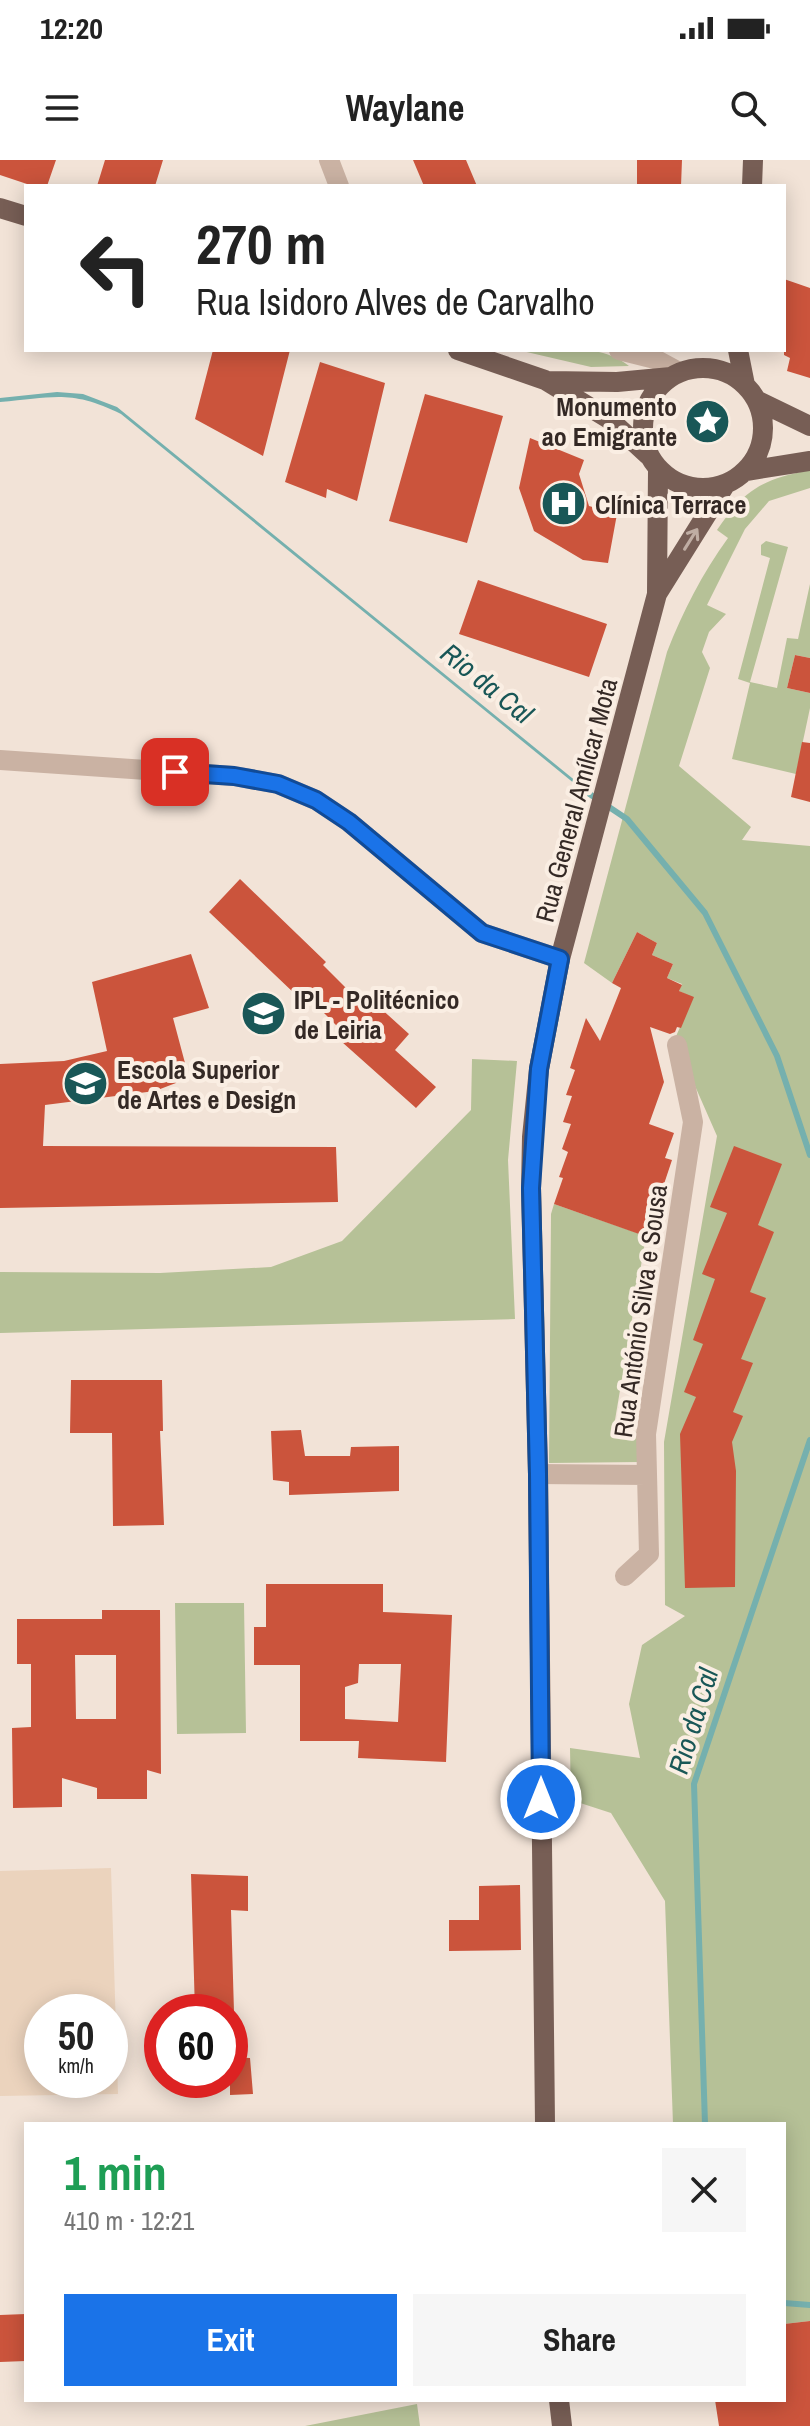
<!DOCTYPE html>
<html lang="en">
<head>
<meta charset="utf-8">
<style>
	body { margin:0; font-family:"Archivo Narrow",sans-serif; background:#f6f6f6; color:#222; height:100vh; display:flex; flex-direction:column; font-size:30px; white-space:nowrap }
	* { box-sizing:border-box; margin:0 }
	p { font-size:26px; color:#767676 }
	.icon { flex:none; width:44px; height:44px; fill:none; stroke:currentColor; stroke-width:2; stroke-linecap:round; stroke-linejoin:round }
	.map { position:relative; flex:1; overflow:hidden }
	.details { position:absolute; left:24px; top:1962px; width:762px; height:280px; display:flex; flex-direction:column; background:#fff; border-radius:0px; box-shadow:0 4px 20px #0003 }
	.details>* { flex:none }
	.hud { position:absolute; left:24px; top:24px; width:762px; height:168px; border-radius:0px; box-shadow:0 4px 20px #0003; background:#fff; color:#222; overflow:hidden }
	.speed { position:absolute; left:24px; top:1834px; display:flex; gap:16px; font-size:40px; font-weight:700; text-align:center }
	.speed>* { display:grid; place-content:center; width:104px; height:104px; border-radius:50%; background:#fff; box-shadow:0 4px 20px #0003; line-height:1 }
	.speed small { font-size:20px; font-weight:400 }
	.speed .limit { border:12px solid #d22; background:#fff; color:#111 }
	.pin { position:absolute; display:grid; place-items:center; width:68px; height:68px; color:#fff; margin:-34px; border-radius:16px; box-shadow:0 4px 12px #0006 }
	.me { position:absolute; width:88px; margin:-44px; rotate:0deg; stroke-linejoin:round; filter:drop-shadow(0 0 6px #0008) }
	.turn { display:flex; align-items:center; gap:28px; height:168px; padding:0 40px; font-size:36px }
	.turn .icon { width:104px; height:104px; stroke-width:2.5 }
	.turn b { display:block; font-size:56px; line-height:68px }
	.round { display:grid; place-items:center; flex:none; width:84px; height:84px; border-radius:0px; background:#f6f6f6 }
	.head { display:flex; align-items:center; justify-content:space-between; height:136px; padding:0 40px }
	h1 { font-size:48px; font-weight:800; line-height:60px; color:#1e9e55 }
	.action { display:flex; gap:16px; margin-top:auto; padding:16px 40px }
	.action a { flex:1; height:92px; border-radius:0px; background:#1a73e8; color:#fff; font-size:32px; font-weight:800; line-height:92px; text-align:center }
	.action a+a { background:#f6f6f6; color:#222 }
	.status { display:flex; justify-content:space-between; align-items:center; height:56px; padding:0 40px; background:#fff; direction:ltr }
	.status svg { height:22px; fill:currentColor }
	header { display:flex; justify-content:space-between; align-items:center; height:104px; padding:0 40px; background:#fff; font-size:36px; font-weight:800 }
	.map>svg:first-child { display:block }
</style>
</head>
<body>
<div class="status"><b>12:20</b><svg viewBox="0 0 49 12"><path d="M0 12V9h3v3zM5 12V6h3v6zM10 12V3h3v9zM15 12V0h3v12zM26 1h20v11H26zM47 4h2v5h-2z"/></svg></div>
<header><svg class="icon" aria-label="menu" viewBox="0 0 24 24"><path d="M4 6h16M4 12h16M4 18h16"/></svg>Waylane<svg class="icon" aria-label="search" viewBox="0 0 24 24"><circle cx="10" cy="10" r="6"/><path d="M15 15l6 6"/></svg></header>
<div class="map">
<svg width="810" height="2266" viewBox="0 0 810 2266">
	<rect width="100%" height="100%" fill="#f2e3d7"/>
	<path fill="#b6c197" d="M 518,190 C 554,190 600,182 629,206 L 591,207 Z
		M 810,310 L 810,328 L 769,341 L 745,369 L 707,445 L 726,454 L 709,472 L 702,492 L 710,508 L 679,606 L 751,667 L 742,680 L 810,686 L 810,2161 L 784,2164 L 784,1964 L 673,1964 L 665,1741 L 611,1653 L 571,1640 L 570,1588 L 640,1598 L 629,1544 L 642,1485 L 685,1456 L 665,1445 L 664,1282 L 717,976 L 677,885 L 673,883 L 693,838 L 679,831 L 682,824 L 667,818 L 673,804 L 652,795 L 657,783 L 637,772 L 612,823 L 584,803 L 667,492 C 683,451 702,414 728,378 L 717,370 C 745,329 761,320 810,310 Z
		M 766,381 L 788,387 L 750,522 L 777,528 L 787,478 L 798,479 L 810,424 L 810,498 L 795,495 L 787,528 L 810,533 L 810,548 L 796,614 L 732,599 L 750,523 L 738,519 L 770,398 L 761,395 L 761,385 Z
		M 472,899 L 517,901 L 508,1000 L 515,1159 L 0,1173 L 0,1112 L 160,1113 L 271,1107 L 342,1081 L 471,950 Z
		M 554,1044 L 646,1076 L 615,1260 L 641,1275 L 640,1302 L 549,1303 L 551,1054 Z
		M 175,1443 L 244,1443 L 246,1573 L 177,1574 Z
		M 417,2244 L 420,2266 L 305,2266 Z"/>
	<path fill="#ebd3bd" fill-rule="evenodd" d="M 111,1708 L 118,1934 L 0,1936 L 0,1711 ZM 42,1852 L 110,1852 L 110,1920 L 42,1920 Z"/>
	<path fill="#75b0ae" d="M 57,232 L 83,234 L 117,247 L 588,631 L 586,633 L 121,254 C 70,229 53,238 0,242 L 0,238 Z"/>
	<g fill="none" stroke-linecap="round" stroke-linejoin="round">
		<path stroke="#75b0ae" stroke-width="6" d="M 582,629 L 627,659 L 705,753 L 777,896 L 810,995
			M 705,1964 L 694,1624 L 810,1280
			M 784,2143 L 810,2145"/>
	</g>
	<path fill="#cb543c" fill-rule="evenodd" d="M 0,0 L 56,0 L 47,26 L 33,26 L 0,15 Z
		M 105,0 L 163,0 L 155,26 L 97,26 Z
		M 413,0 L 466,0 L 477,26 L 424,26 Z
		M 637,0 L 682,0 L 681,26 L 637,26 Z
		M 784,119 L 810,128 L 810,218 L 787,211 L 790,198 L 784,195 Z
		M 213,190 L 290,190 L 263,296 L 195,259 Z
		M 320,202 L 385,223 L 357,341 L 327,329 L 326,338 L 285,322 Z
		M 425,234 L 503,256 L 467,383 L 389,361 Z
		M 530,278 L 584,300 L 579,314 L 589,346 L 617,354 L 608,403 L 583,400 L 534,371 L 519,328 Z
		M 478,420 L 607,464 L 589,517 L 459,474 Z
		M 795,495 L 810,498 L 810,533 L 787,528 Z
		M 802,582 L 810,583 L 810,642 L 791,637 Z
		M 240,719 L 326,802 L 323,805 L 361,843 L 367,836 L 409,874 L 395,890 L 436,927 L 416,948 L 333,874 L 339,868 L 300,829 L 295,834 L 209,752 Z
		M 637,772 L 657,783 L 652,795 L 673,804 L 667,818 L 682,825 L 679,831 L 694,837 L 681,868 L 677,867 L 675,872 L 670,874 L 650,867 L 664,922 L 649,964 L 674,973 L 665,998 L 672,1000 L 663,1027 L 670,1027 L 661,1053 L 665,1055 L 656,1080 L 554,1044 L 563,1018 L 559,1017 L 568,992 L 562,989 L 571,964 L 563,962 L 572,936 L 566,935 L 575,910 L 570,908 L 586,858 L 600,881 L 621,828 L 612,823 Z
		M 191,794 L 209,848 L 173,858 L 189,918 L 155,931 L 45,945 L 43,986 L 336,987 L 338,1042 L 0,1048 L 0,904 L 64,901 L 107,891 L 92,822 Z
		M 734,986 L 782,1004 L 758,1065 L 774,1072 L 750,1132 L 766,1138 L 741,1199 L 753,1203 L 733,1252 L 743,1256 L 732,1282 L 736,1311 L 735,1427 L 685,1428 L 680,1274 L 696,1237 L 684,1232 L 703,1184 L 693,1180 L 715,1119 L 702,1114 L 727,1053 L 710,1047 Z
		M 71,1220 L 162,1220 L 163,1271 L 160,1271 L 164,1365 L 113,1366 L 112,1273 L 70,1273 Z
		M 301,1270 L 305,1296 L 350,1296 L 351,1287 L 399,1286 L 399,1331 L 289,1335 L 289,1322 L 273,1320 L 271,1271 Z
		M 266,1424 L 383,1424 L 383,1452 L 452,1455 L 446,1602 L 358,1598 L 359,1581 L 300,1581 L 300,1505 L 254,1505 L 254,1467 L 266,1467 ZM 359,1504 L 401,1504 L 398,1562 L 345,1559 L 345,1527 L 358,1523 Z
		M 102,1450 L 160,1450 L 161,1614 L 147,1610 L 147,1639 L 97,1639 L 97,1628 L 62,1618 L 62,1647 L 13,1648 L 12,1568 L 31,1567 L 31,1504 L 17,1504 L 17,1459 L 102,1459 ZM 75,1495 L 116,1495 L 116,1559 L 76,1559 Z
		M 191,1714 L 248,1716 L 248,1751 L 231,1750 L 234,1852 L 195,1852 Z
		M 520,1725 L 521,1790 L 449,1791 L 449,1760 L 479,1760 L 479,1726 Z
		M 230,1897 L 250,1898 L 253,1934 L 230,1935 Z
		M 26,2154 L 26,2201 L 0,2202 L 0,2155 Z
		M 810,2161 L 810,2266 L 719,2266 L 715,2240 L 784,2240 L 784,2164 Z"/>
	<g fill="none" stroke-linecap="round" stroke-linejoin="round">
		<path stroke="#cab2a3" stroke-width="20" d="M 329,0 L 339,26
			M 619,190 L 655,199 L 679,212
			M 0,600 L 234,616 L 278,624 L 316,640 L 349,662 L 482,773 L 560,799
			M 538,1314 L 647,1315
			M 625,1416 L 649,1394 L 646,1274 L 693,962 L 677,885"/>
		<path stroke="#775e55" stroke-width="20" d="M 752,26 L 753,0
			M 0,48 L 26,56
			M 458,190 L 545,220 L 609,259 L 648,295
			M 738,190 L 745,225
			M643 268a60 60 0 1 1 120 0a60 60 0 1 1-120 0Z
			M 549,221 L 617,222 L 671,217
			M 756,240 L 810,266
			M 746,311 L 810,301
			M 657,434 L 725,325
			M 545,1964 L 538,1314 L 531,1028 L 532,977 L 539,909 L 560,799 L 657,434 L 658,310
			M 559,2240 L 562,2266"/>
	</g>
	<defs><path id="oneway-shaft" d="M-6 0H5M1.5-3L5.5 0L1.5 3" fill="none" stroke-width="1.6" stroke-linecap="round" stroke-linejoin="round" transform="scale(2)"/></defs>
	<use stroke="#bfada3" href="#oneway-shaft" transform="translate(691 379) rotate(-58)"/>
	<g fill="none" stroke-linecap="round" stroke-linejoin="round">
		<defs>
			<path id="route" d="M 175,612 L 234,616 L 278,624 L 316,640 L 349,662 L 482,773 L 560,799 L 539,909 L 531,1028 L 538,1314 L 541,1639"/>
		</defs>
		<use href="#route" stroke="#114b97" stroke-width="20"/>
		<use href="#route" stroke="#1a73e8" stroke-width="14"/>
	</g>
	<defs>
		<symbol id="sight-disc" viewBox="-11 -11 22 22"><circle r="9.5" fill="#195757" stroke="#faeee3"/><path d="M0-6L1.8-2.2L6-1.7L2.9 1.2L3.7 5.4L0 3.3L-3.7 5.4L-2.9 1.2L-6-1.7L-1.8-2.2Z" fill="#fff"/></symbol>
		<symbol id="hospital-disc" viewBox="-11 -11 22 22"><circle r="9.5" fill="#195757" stroke="#faeee3"/><path d="M-5-5h3v3.5h4V-5h3V5h-3V1.5h-4V5h-3Z" fill="#fff"/></symbol>
		<symbol id="university-disc" viewBox="-11 -11 22 22"><circle r="9.5" fill="#195757" stroke="#faeee3"/><path d="M0-5L7-2L0 1L-7-2ZM-4 1L0 2.5L4 1V4Q0 6-4 4Z" fill="#fff"/></symbol>
	</defs>
	<g fill-rule="evenodd">
		<use href="#sight-disc" x="682" y="236" width="51" height="51"/>
		<use href="#hospital-disc" x="538" y="318" width="51" height="51"/>
		<use href="#university-disc" x="238" y="828" width="51" height="51"/>
		<use href="#university-disc" x="60" y="898" width="51" height="51"/>
	</g>
	<g text-anchor="middle" dominant-baseline="central" stroke-width="8" stroke-linejoin="round" paint-order="stroke">
		<g font-size="26" font-weight="bold" fill="#342925" stroke="#faeee3" text-anchor="start">
			<text x="677" y="246" text-anchor="end">Monumento<tspan x="677" dy="30">ao Emigrante</tspan></text>
			<text x="595" y="344">Clínica Terrace</text>
			<text x="294" y="839">IPL - Politécnico<tspan x="294" dy="30">de Leiria</tspan></text>
			<text x="117" y="909">Escola Superior<tspan x="117" dy="30">de Artes e Design</tspan></text>
		</g>
		<g font-size="26" fill="#342925" stroke="#faeee3">
			<text transform="translate(576 640) rotate(-75)">Rua General Amílcar Mota</text>
			<text transform="translate(640 1151) rotate(-82)">Rua António Silva e Sousa</text>
		</g>
		<g font-size="28" font-style="italic" fill="#195757" stroke="#faeee3">
			<text transform="translate(487 523) rotate(39)">Rio da Cal</text>
			<text transform="translate(693 1561) rotate(-73)">Rio da Cal</text>
		</g>
	</g>
</svg>
<div class="speed"><div>50<small>km/h</small></div><div class="limit">60</div></div>
<div class="pin" style="left:175px;top:612px;background:#d93025"><svg class="icon" aria-label="arrive" viewBox="0 0 24 24"><path d="M6 21V4h12l-3 4 3 4H6"/></svg></div>
<svg class="me" style="left:541px;top:1639px" viewBox="-20 -20 40 40"><circle r="17" fill="#1a73e8" stroke="#fff" stroke-width="3"/><path d="M0-11L8 9 0 5-8 9z" fill="#fff"/></svg>
<div class="hud">
<div class="turn"><svg class="icon" aria-label="left" viewBox="0 0 24 24"><path d="M17 20v-9H6M10 6l-5 5 5 5"/></svg><div><b>270 m</b>Rua Isidoro Alves de Carvalho</div></div>
</div>
<section class="details">
<div class="head"><div><h1>1 min</h1><p>410 m · 12:21</p></div><a class="round"><svg class="icon" aria-label="close" viewBox="0 0 24 24"><path d="M6 6l12 12M18 6L6 18"/></svg></a></div>
<div class="action"><a>Exit</a><a>Share</a></div>
</section>
</div>
</body>
</html>
